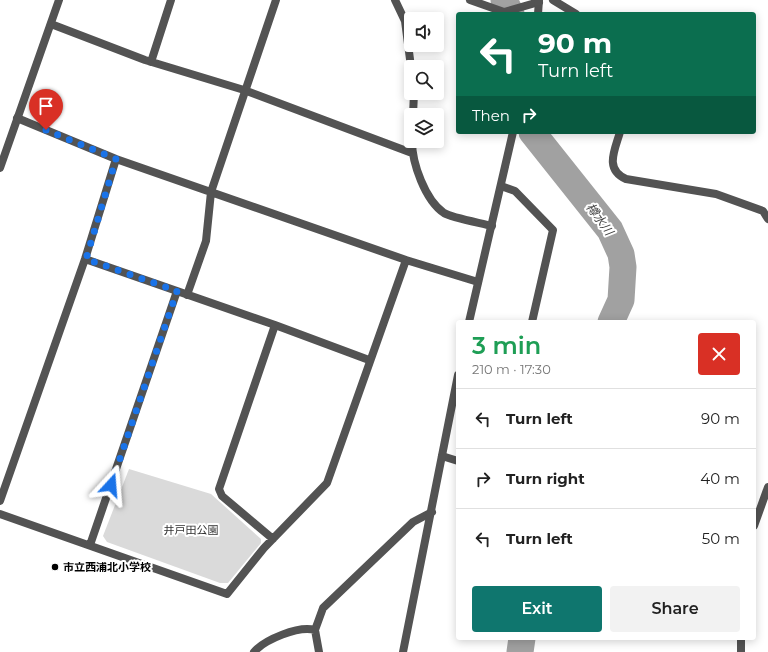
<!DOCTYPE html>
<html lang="en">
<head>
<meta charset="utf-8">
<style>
	body { margin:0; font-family:Montserrat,"Noto Sans JP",sans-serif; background:#f2f2f2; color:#222; height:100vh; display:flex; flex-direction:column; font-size:15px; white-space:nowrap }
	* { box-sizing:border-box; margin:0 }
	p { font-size:13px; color:#767676 }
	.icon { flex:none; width:22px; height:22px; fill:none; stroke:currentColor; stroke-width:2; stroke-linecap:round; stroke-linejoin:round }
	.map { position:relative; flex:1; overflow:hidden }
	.details { position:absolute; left:456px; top:320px; width:300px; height:320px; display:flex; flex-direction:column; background:#fff; border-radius:4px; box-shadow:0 2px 10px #0003 }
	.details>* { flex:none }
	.guide { position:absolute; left:456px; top:12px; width:300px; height:122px; border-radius:4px; box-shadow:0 2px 10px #0003; background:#0b6e4f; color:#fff; overflow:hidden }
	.fabs { position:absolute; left:404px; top:12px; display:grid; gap:8px }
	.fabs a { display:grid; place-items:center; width:40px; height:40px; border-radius:4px; background:#fff; box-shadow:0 2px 10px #0003; font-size:20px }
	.pin { position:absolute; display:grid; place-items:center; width:34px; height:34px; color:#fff; margin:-41px -17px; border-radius:50% 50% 50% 0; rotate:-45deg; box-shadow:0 0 4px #0007 }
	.pin .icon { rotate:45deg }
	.me { position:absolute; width:44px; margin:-22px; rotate:19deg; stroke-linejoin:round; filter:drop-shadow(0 0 3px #0008) }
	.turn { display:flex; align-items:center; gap:14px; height:84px; padding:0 16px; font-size:18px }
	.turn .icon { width:52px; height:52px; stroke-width:2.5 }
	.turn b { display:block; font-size:28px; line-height:34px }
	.then { display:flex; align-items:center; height:38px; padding:0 16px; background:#0003; gap:8px; font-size:15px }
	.round { display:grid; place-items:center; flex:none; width:42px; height:42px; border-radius:4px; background:#f2f2f2 }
	.summary { display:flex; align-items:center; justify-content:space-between; height:68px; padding:0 16px }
	h1 { font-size:24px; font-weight:600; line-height:30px; color:#1e9e55 }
	.button { display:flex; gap:8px; margin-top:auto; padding:8px 16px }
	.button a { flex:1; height:46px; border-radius:4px; background:#0f766e; color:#fff; font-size:16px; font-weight:600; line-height:46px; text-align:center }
	.button a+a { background:#f2f2f2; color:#222 }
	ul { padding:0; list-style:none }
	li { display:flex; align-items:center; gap:12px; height:60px; padding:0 16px; border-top:1px solid #e0e0e0 }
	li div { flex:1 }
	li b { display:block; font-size:15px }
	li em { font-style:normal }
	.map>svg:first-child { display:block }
</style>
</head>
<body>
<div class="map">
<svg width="768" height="652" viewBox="0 0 768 652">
	<rect width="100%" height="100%" fill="#fff"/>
	<path fill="#dadada" d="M 129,469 L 211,494 L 261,539 L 261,543 L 228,583 L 220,583 L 107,542 L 103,536 Z"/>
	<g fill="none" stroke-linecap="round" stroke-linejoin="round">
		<path stroke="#a1a1a1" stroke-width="27" d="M 504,0 L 511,14
			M 532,132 L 610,230 L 621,254 L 623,267 L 621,300 L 611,322
			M 520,652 L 522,638"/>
		<path stroke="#535353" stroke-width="8" d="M 395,0 L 405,21 L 411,67
			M 470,0 L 504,12 L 539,2
			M 553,0 L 576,14
			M 51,24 L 145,60 L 244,90 L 412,153
			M 151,62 L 171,0
			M 413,115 L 414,93
			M 17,118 L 116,159 L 406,260 L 478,282
			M 620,132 C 615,150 604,169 626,179 L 716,194 L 763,211 L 768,219
			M 412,141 C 412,163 425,200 444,213 C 452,218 481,223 492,226
			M 501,186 L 515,191 L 553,230 L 532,322
			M 85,259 L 275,325 L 369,360
			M 187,295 L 206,241 L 211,192 L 276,0
			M 442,456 L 458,461
			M 0,501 L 85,259 L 116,159
			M 0,514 L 227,594 L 264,548 L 327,483 L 406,260
			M 754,526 L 768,487
			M 273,539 L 222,496 L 219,489 L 275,325
			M 90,545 L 177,291
			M 254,652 C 264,640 299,625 315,630
			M 319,652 L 315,630 L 323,608 L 413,522 L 432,512
			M 741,652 L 741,638"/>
		<path stroke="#535353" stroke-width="8" d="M 538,14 L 539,0
			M 0,168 L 59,0
			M 469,322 L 513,132
			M 403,652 L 458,375"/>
	</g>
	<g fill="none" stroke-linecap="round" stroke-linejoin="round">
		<path stroke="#1a73e8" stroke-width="7" stroke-dasharray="0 12.6" d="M 46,130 L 116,159 L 86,259 L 177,291 L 111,485"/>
	</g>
	<circle fill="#000" stroke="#fff" stroke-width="1.5" cx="55" cy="567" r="4"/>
	<g text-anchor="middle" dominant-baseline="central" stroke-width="4" stroke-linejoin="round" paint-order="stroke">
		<g font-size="11" fill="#313131" stroke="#fff">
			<text x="191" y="530">井戸田公園</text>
		</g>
		<g font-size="11" font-weight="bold" fill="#000" stroke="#fff" text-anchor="start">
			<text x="63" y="567">市立西浦北小学校</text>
		</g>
		<g font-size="12" font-style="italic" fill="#424242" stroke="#fff">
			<text transform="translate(600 219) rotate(54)">樽水川</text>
		</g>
	</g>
</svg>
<div class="fabs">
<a><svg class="icon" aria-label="sound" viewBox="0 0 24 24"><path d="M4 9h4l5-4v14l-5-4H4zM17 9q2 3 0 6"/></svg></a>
<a><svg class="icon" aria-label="search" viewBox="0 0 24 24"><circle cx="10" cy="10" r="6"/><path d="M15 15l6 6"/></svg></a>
<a><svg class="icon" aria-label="layers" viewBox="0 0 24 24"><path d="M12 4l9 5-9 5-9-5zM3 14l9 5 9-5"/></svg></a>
</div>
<div class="pin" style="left:46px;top:130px;background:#d93025"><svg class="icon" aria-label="arrive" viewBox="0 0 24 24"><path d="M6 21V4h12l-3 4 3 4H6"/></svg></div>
<svg class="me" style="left:111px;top:485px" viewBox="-20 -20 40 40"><path d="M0-17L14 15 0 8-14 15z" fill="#1a73e8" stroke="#fff" stroke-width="4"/></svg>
<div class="guide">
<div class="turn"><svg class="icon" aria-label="left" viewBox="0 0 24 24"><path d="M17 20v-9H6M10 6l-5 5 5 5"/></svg><div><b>90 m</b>Turn left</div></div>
<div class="then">Then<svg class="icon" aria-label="right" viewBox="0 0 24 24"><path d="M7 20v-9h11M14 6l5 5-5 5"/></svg></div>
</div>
<section class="details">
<div class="summary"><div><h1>3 min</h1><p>210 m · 17:30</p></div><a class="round" style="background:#d93025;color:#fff"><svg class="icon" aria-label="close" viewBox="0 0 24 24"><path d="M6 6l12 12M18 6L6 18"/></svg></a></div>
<ul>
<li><svg class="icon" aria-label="left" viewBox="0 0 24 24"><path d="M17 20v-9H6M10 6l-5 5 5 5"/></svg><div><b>Turn left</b></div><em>90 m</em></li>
<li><svg class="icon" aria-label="right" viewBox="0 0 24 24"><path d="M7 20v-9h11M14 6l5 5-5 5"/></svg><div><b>Turn right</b></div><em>40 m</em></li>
<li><svg class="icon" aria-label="left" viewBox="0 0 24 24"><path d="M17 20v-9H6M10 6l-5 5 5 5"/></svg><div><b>Turn left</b></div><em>50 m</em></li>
</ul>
<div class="button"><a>Exit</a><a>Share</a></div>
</section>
</div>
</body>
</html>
